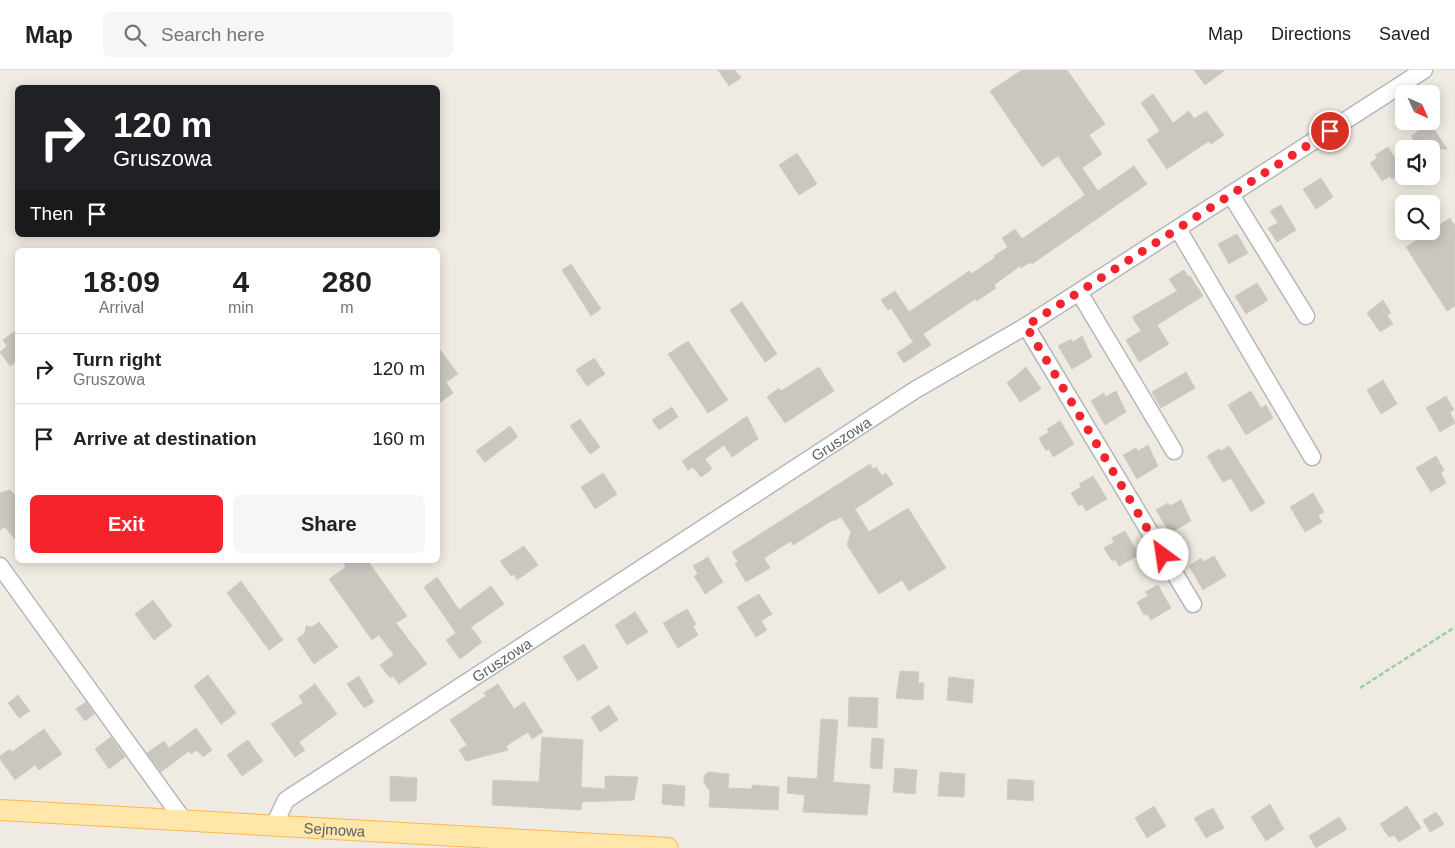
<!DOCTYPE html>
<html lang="en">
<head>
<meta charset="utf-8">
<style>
	body { margin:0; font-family:Arial,sans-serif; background:#f6f6f6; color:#202124; height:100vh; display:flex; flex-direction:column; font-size:19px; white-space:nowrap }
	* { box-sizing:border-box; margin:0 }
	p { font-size:16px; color:#757577 }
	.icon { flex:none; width:28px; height:28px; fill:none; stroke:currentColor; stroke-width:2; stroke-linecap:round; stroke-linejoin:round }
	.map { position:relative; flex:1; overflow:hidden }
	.panel { position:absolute; left:15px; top:178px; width:425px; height:315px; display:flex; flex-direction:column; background:#fff; border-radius:8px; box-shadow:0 2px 12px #0003 }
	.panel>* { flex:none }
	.top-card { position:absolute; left:15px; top:15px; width:425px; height:152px; border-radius:8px; box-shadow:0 2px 12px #0003; background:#202124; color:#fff; overflow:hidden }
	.needle { width:32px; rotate:135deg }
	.fabs { position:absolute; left:1395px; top:15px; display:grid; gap:10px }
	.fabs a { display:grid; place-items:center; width:45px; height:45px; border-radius:8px; background:#fff; box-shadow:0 2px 12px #0003; font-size:25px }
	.pin { position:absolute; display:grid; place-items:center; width:42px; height:42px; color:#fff; margin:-21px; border:2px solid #fff; border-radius:50%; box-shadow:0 1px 5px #0007 }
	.me { position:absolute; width:55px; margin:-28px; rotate:329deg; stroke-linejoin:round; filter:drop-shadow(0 0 4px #0008) }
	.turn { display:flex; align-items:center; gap:18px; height:105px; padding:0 15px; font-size:22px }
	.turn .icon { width:65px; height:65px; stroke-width:2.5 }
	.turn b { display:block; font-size:35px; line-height:42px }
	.then { display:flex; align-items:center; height:48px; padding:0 15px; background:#0003; gap:10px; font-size:19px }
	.eta { display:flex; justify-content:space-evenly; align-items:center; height:85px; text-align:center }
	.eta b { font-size:30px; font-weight:800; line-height:35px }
	.primary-button { display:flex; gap:10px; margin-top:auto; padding:10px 15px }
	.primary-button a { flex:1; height:58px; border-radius:8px; background:#f5242c; color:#fff; font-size:20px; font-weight:800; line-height:58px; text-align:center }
	.primary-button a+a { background:#f6f6f6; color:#202124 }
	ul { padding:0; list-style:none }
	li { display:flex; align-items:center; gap:15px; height:70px; padding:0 15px; border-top:1px solid #e0e0e0 }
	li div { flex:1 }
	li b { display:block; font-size:19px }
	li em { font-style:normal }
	header { display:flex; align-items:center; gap:30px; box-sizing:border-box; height:70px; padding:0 25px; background:#fff; border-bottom:1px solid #e0e0e0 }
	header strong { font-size:24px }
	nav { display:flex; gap:28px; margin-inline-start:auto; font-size:18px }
	.search { width:350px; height:45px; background:#f6f6f6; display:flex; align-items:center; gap:12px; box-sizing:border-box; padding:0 18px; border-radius:8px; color:#757577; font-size:19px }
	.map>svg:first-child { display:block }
</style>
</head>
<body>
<header>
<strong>Map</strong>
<div class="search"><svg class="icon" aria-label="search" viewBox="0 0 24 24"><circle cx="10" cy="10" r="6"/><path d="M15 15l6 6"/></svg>Search here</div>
<nav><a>Map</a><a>Directions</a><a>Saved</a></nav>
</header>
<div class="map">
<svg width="1455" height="778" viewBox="0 0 1455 778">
	<rect width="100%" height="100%" fill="#efebe3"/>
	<path fill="#cac6c0" stroke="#d4ccc1" d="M 718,0 L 735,0 L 741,8 L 729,16 Z
		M 1022,0 L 1067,0 L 1105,54 L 1089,65 L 1102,84 L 1082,98 L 1098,121 L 1134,96 L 1147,114 L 1032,194 L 1030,192 L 1021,198 L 1020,196 L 994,215 L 996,218 L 977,231 L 975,229 L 923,264 L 931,275 L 904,293 L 897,283 L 913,272 L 891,238 L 888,240 L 881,230 L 895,221 L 909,242 L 969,201 L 971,204 L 995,188 L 994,186 L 1008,177 L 1002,168 L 1015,159 L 1022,169 L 1085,125 L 1058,86 L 1042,97 L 990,21 Z
		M 1194,0 L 1225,0 L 1205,15 Z
		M 1153,24 L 1173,53 L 1189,41 L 1194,49 L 1206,41 L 1224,65 L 1211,74 L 1209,71 L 1167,99 L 1147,70 L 1160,61 L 1141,33 Z
		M 1430,53 L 1447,79 L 1419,79 L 1411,66 Z
		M 1388,77 L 1404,102 L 1392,109 L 1390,106 L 1382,111 L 1370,93 L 1377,88 L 1375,85 Z
		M 797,83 L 817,114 L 799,125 L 779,95 Z
		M 1321,108 L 1333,127 L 1316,139 L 1303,119 Z
		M 1281,135 L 1296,160 L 1277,172 L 1268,158 L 1278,153 L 1270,141 Z
		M 1450,148 L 1455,156 L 1455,236 L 1447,241 L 1406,177 Z
		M 1237,164 L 1248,183 L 1229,194 L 1218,174 Z
		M 571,194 L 601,239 L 591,246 L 562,200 Z
		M 1184,200 L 1188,207 L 1190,206 L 1203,226 L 1157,255 L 1169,274 L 1139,292 L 1126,270 L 1141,261 L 1132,247 L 1177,221 L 1169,209 Z
		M 1257,213 L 1268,230 L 1246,244 L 1235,226 Z
		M 1383,230 L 1391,243 L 1387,245 L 1393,254 L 1380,262 L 1367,243 Z
		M 742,232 L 777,284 L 765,292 L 730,240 Z
		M 18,259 L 18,290 L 10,296 L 0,282 L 7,276 L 3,270 Z
		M 1082,266 L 1092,287 L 1072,299 L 1058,276 L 1071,269 L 1073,272 Z
		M 688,271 L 728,330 L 708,343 L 668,284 Z
		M 438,277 L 458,304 L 446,312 L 453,323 L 438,334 Z
		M 594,288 L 605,304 L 587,316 L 576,300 Z
		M 819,297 L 834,321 L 785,353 L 767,327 L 779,318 L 781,321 Z
		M 1026,297 L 1041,319 L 1020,332 L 1007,313 Z
		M 1186,302 L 1195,318 L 1161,338 L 1152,322 Z
		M 1383,310 L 1397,334 L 1381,344 L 1367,320 Z
		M 1116,321 L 1126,342 L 1105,355 L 1091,331 L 1104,323 L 1105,327 Z
		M 1251,321 L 1261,338 L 1266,335 L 1273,348 L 1246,365 L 1228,335 Z
		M 1446,326 L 1454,340 L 1450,342 L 1455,353 L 1440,362 L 1426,338 Z
		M 672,337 L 678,347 L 659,360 L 652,350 Z
		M 747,346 L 758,369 L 732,387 L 724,375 L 705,389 L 712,399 L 701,407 L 693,397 L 688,400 L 682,391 Z
		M 580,349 L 600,377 L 590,384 L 570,356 Z
		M 1060,351 L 1074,374 L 1053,387 L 1049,379 L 1046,381 L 1039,368 L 1049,362 L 1047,359 Z
		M 510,356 L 518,367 L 485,392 L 476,381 Z
		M 1148,375 L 1158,396 L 1137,409 L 1123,385 L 1136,378 L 1138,381 Z
		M 1229,376 L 1265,433 L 1251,442 L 1231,408 L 1223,412 L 1207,386 L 1219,379 L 1221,381 Z
		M 1436,386 L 1444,400 L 1441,403 L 1446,413 L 1431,422 L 1416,398 Z
		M 870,394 L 873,399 L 876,397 L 882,406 L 886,403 L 893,414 L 855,439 L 869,462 L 908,438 L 946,498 L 909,521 L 902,510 L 879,524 L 847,475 L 851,462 L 841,447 L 834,451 L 833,450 L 793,475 L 791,471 L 764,488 L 770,498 L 746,512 L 735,494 L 738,492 L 732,482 Z
		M 603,403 L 617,424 L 595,439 L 581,417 Z
		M 1093,406 L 1107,429 L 1086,441 L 1082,434 L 1079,436 L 1071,423 L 1081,417 L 1079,414 Z
		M 10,420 L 18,428 L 18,473 L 5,457 L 0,460 L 0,423 Z
		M 1313,423 L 1324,442 L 1318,445 L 1322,452 L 1305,462 L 1290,437 Z
		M 1181,430 L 1191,451 L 1170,463 L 1156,440 L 1168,433 L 1170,436 Z
		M 1125,461 L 1139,485 L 1119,496 L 1115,489 L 1112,491 L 1104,478 L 1114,472 L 1112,468 Z
		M 524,476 L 538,495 L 517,510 L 514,504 L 511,506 L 500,491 Z
		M 1214,486 L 1226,506 L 1203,520 L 1189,496 L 1201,488 L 1203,492 Z
		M 708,487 L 723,512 L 705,524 L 694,506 L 698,504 L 693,496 Z
		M 341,490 L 367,490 L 407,546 L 396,553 L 427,594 L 399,614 L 393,606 L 390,608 L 380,595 L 394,585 L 379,565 L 372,570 L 329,509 L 346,497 Z
		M 437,507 L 459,540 L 491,516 L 504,534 L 471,557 L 482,572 L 460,589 L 446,570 L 456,563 L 424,517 Z
		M 241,511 L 283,570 L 269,580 L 227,523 Z
		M 1158,515 L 1171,538 L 1151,550 L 1147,544 L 1144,545 L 1137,532 L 1148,526 L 1145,522 Z
		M 759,524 L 772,544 L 761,551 L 767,560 L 756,567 L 737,537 Z
		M 153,530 L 172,556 L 154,570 L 135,544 Z
		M 687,539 L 696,554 L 693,556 L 698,565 L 678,578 L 663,553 Z
		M 635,542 L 648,562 L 627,575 L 615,555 Z
		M 319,552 L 338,577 L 314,594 L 297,569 L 305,563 L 306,556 L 312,557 Z
		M 584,574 L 598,598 L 578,611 L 563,587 Z
		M 900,601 L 919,602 L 918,613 L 924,613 L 923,630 L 896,628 Z
		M 208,605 L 236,643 L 221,654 L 194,616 Z
		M 359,606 L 374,632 L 364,638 L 347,614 Z
		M 949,607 L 974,610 L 972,633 L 947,630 Z
		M 315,614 L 337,644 L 299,672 L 305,680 L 295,687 L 271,654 L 303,633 L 299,626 Z
		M 498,614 L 514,639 L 524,632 L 543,662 L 532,669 L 528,662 L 506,676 L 508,680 L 466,691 L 459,680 L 467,675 L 450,650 L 486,626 L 484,623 Z
		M 18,625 L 30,641 L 19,648 L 8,633 Z
		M 849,627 L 878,628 L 877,658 L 848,656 Z
		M 86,632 L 94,644 L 85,651 L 76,639 Z
		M 609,635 L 618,650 L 600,662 L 591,647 Z
		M 821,649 L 838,650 L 833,712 L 870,715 L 867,745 L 803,742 L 805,725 L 787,723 L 788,707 L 817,709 Z
		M 196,658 L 212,680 L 203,687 L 197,680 L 191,684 L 189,681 L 161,702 L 147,683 L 164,671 L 169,678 Z
		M 44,659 L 62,684 L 39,700 L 35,695 L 15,710 L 0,689 L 0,686 L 10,679 L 12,682 Z
		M 111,667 L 125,687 L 109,699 L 95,679 Z
		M 542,667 L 583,670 L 581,717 L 605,719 L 605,706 L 638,707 L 634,730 L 582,732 L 581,740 L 492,735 L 493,710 L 539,712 Z
		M 872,668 L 884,669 L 882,699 L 870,698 Z
		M 248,670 L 263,691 L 242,706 L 227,685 Z
		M 895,698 L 917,700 L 915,724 L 893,722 Z
		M 708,702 L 729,704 L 728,718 L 752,719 L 752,715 L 779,717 L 778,740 L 709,737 L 710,721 L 704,713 L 704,706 Z
		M 940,702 L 965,704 L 964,727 L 938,726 Z
		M 390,706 L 417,708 L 416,731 L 390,731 Z
		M 1008,709 L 1034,711 L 1033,731 L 1007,729 Z
		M 663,714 L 685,716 L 684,736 L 662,734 Z
		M 1270,734 L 1284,759 L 1266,771 L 1251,747 Z
		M 1154,736 L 1166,756 L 1147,768 L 1135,748 Z
		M 1407,736 L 1421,758 L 1399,772 L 1394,765 L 1389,767 L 1380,754 Z
		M 1213,738 L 1224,758 L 1206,768 L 1194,748 Z
		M 1436,742 L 1444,754 L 1430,762 L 1423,750 Z
		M 1339,747 L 1347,759 L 1316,778 L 1309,766 Z"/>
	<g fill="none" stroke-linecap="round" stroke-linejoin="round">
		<defs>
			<g id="minor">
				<path d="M 1231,125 L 1306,246"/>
				<path d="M 1178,159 L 1312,387"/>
				<path d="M 1079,222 L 1174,381"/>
				<path d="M 1026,256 L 1193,534"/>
				<path d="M 0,496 L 184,751"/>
				<path id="s1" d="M 274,755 L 286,730 L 915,320 L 1026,256 L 1424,0"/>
			</g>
			<g id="major">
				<path id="s2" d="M 0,740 L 668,778"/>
			</g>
		</defs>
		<use href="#minor" stroke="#b4b7bb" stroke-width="19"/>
		<use href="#major" stroke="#fbb751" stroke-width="22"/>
		<path stroke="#99cfa2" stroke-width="2.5" stroke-dasharray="5 2.5" stroke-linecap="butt" d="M 1360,618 L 1455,557"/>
		<use href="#minor" stroke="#fff" stroke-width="16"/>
		<use href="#major" stroke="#ffe7a9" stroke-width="20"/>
	</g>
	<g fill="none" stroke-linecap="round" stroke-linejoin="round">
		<path stroke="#f5242c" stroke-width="9" stroke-dasharray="0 16.2" d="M 1163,485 L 1026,256 L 1330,61"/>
	</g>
	<g text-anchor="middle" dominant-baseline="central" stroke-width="5" stroke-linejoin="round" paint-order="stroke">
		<g font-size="15" fill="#5b6165" stroke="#fff">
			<text stroke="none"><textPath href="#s1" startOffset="690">Gruszowa</textPath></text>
			<text stroke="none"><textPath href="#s1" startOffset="285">Gruszowa</textPath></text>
			<text stroke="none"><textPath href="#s2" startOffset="335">Sejmowa</textPath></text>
		</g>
	</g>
</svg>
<div class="fabs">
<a><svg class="needle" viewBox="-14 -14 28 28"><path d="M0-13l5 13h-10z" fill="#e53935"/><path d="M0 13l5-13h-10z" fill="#757577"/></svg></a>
<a><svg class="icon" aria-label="sound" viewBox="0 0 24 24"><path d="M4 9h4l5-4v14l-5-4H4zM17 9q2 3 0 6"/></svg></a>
<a><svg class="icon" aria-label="search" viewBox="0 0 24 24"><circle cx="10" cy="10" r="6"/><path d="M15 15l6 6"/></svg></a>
</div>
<div class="pin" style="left:1330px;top:61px;background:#d93025"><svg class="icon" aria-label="arrive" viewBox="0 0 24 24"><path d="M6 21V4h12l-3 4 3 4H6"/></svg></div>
<svg class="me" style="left:1163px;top:485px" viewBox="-20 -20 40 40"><circle r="19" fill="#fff"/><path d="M0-13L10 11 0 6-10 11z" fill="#f5242c"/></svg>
<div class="top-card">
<div class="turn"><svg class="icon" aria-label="right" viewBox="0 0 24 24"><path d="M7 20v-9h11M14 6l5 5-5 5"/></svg><div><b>120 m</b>Gruszowa</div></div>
<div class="then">Then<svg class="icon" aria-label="arrive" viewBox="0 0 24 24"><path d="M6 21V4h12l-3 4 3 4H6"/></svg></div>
</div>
<section class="panel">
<div class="eta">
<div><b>18:09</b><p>Arrival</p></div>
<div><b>4</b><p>min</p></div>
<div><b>280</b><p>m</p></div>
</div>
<ul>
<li><svg class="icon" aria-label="right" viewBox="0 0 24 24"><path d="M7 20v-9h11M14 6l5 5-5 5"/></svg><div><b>Turn right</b><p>Gruszowa</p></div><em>120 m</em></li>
<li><svg class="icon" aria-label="arrive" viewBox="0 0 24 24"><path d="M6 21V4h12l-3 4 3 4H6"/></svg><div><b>Arrive at destination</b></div><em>160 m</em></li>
</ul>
<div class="primary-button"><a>Exit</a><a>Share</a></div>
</section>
</div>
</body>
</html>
